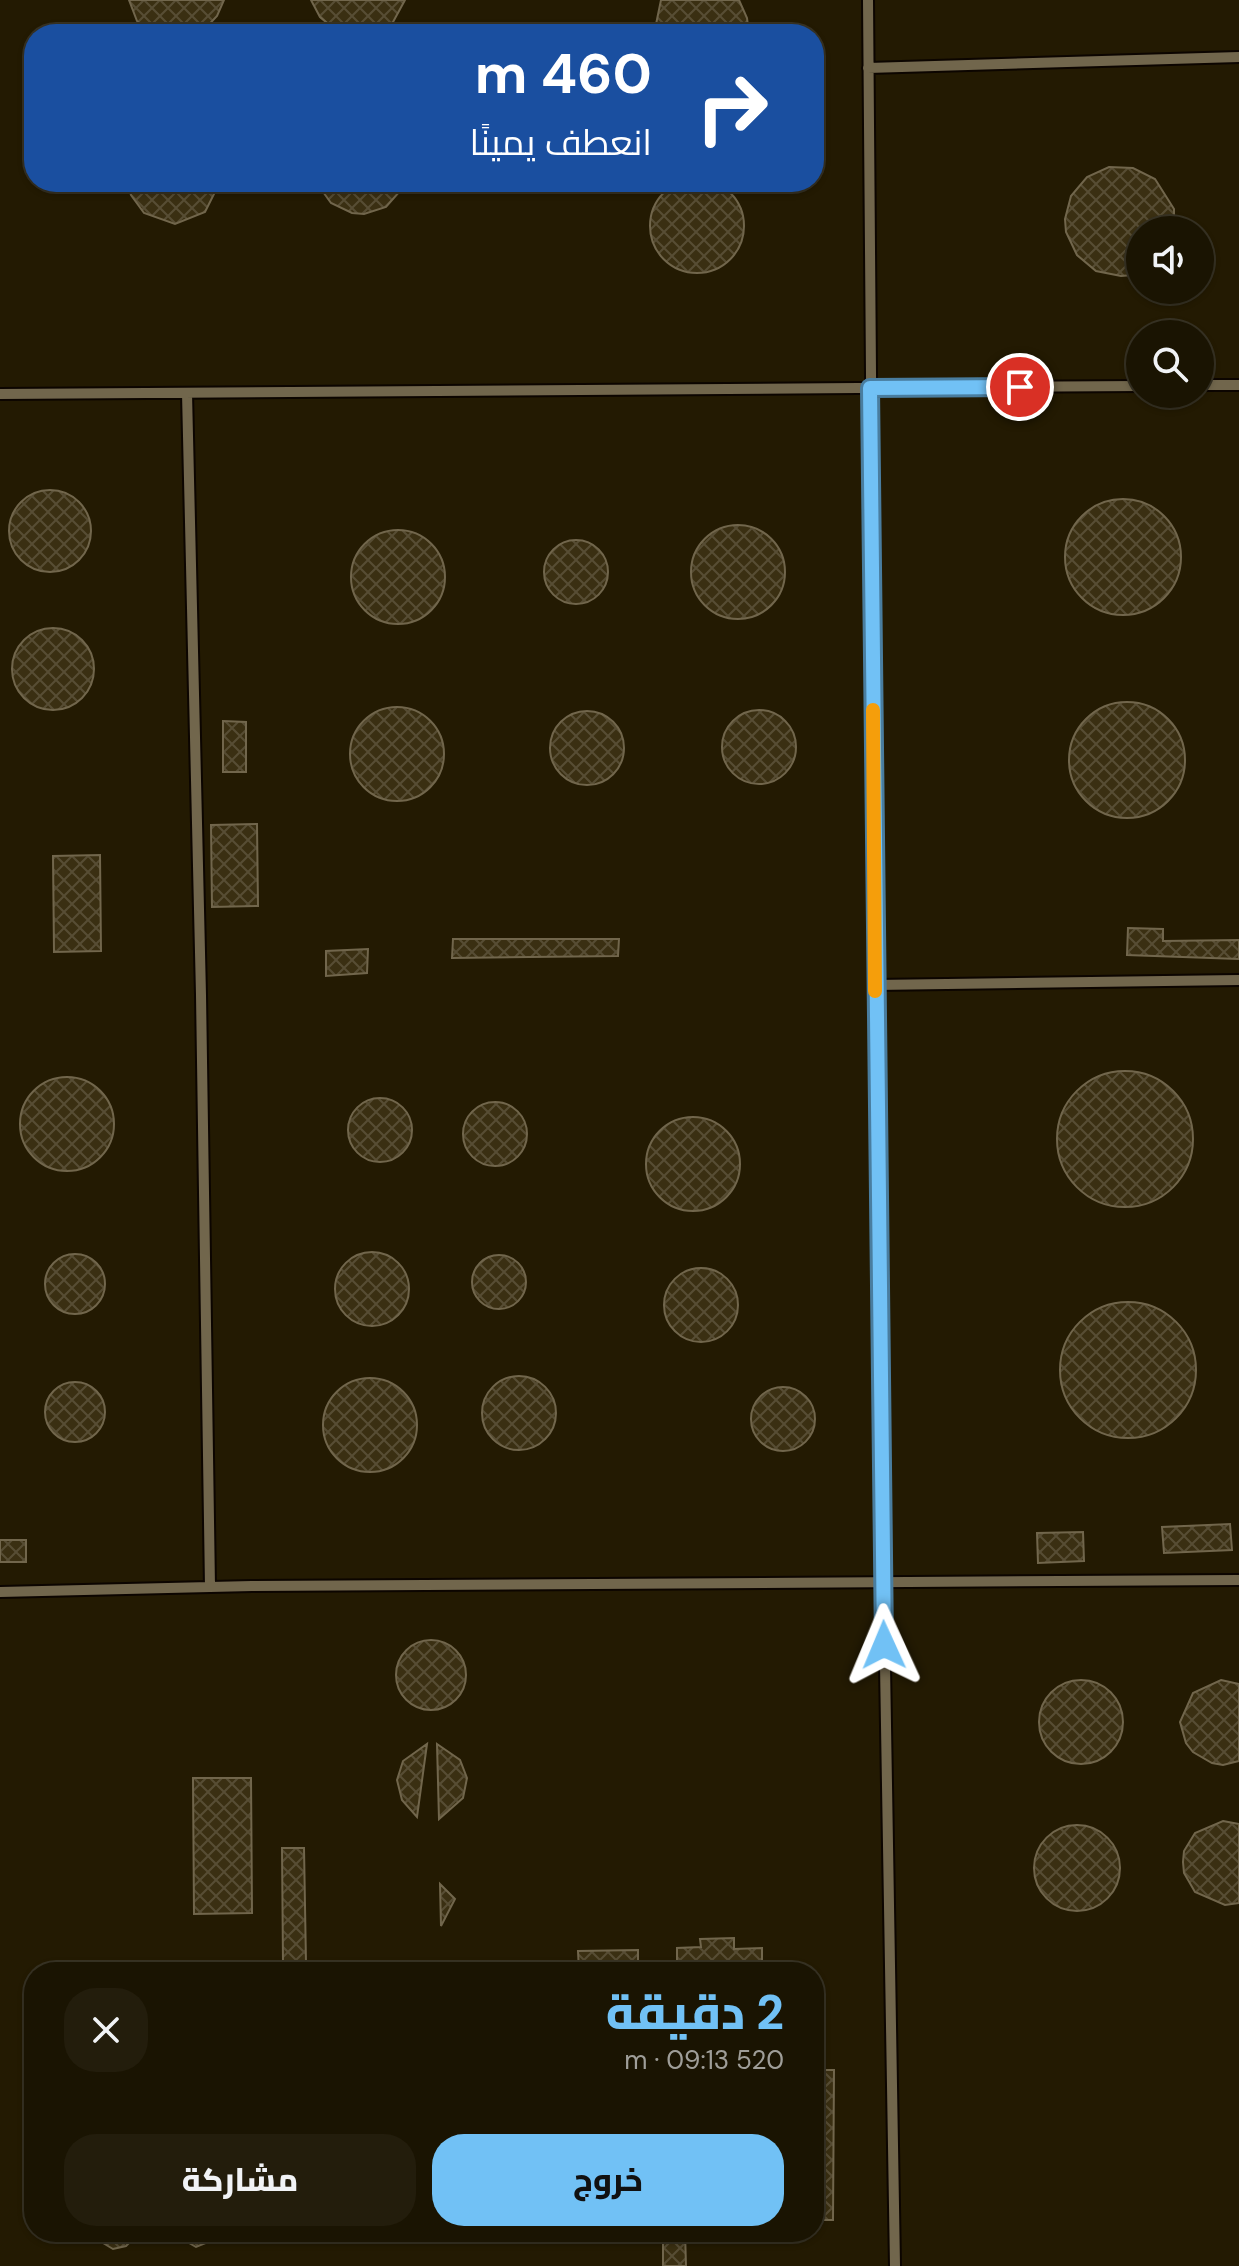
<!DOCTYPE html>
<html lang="ar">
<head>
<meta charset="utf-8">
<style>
	body { margin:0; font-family:"DM Sans",Cairo,sans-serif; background:#231d0c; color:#f1f3f6; direction:rtl; height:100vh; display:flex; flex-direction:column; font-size:30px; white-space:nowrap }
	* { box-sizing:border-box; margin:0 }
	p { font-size:26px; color:#9f9e99 }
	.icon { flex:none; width:44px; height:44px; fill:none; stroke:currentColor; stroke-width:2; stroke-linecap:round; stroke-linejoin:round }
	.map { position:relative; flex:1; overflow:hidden; direction:ltr }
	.drawer { position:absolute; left:24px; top:1962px; width:800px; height:280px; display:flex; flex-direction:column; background:#1a1402; border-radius:32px; box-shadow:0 2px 6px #0004,0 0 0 2px #383324; direction:rtl }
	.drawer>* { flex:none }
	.top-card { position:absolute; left:24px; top:24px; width:800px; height:168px; border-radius:32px; box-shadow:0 2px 6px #0004,0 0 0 2px #383324; direction:rtl; background:#1a4fa0; color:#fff; overflow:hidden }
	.buttons { position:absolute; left:1126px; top:216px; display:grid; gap:16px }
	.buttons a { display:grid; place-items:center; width:88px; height:88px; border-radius:50%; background:#1a1402; box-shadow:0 2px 6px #0004,0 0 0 2px #383324; font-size:40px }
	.pin { position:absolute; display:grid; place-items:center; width:68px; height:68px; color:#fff; margin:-34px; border:4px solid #fff; border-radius:50%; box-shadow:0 2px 8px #0007 }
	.me { position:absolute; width:88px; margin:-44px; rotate:359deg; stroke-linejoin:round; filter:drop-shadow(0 0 6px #0008) }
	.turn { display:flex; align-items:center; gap:28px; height:168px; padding:0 40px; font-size:36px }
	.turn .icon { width:104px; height:104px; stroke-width:2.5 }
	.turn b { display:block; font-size:56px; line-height:68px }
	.round { display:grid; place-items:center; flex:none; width:84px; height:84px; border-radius:32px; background:#231d0c }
	.head { display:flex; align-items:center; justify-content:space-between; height:136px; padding:0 40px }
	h1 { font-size:48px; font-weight:800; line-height:60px; color:#71c1f5 }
	.cta { display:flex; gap:16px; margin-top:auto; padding:16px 40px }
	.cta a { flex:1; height:92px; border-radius:32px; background:#71c1f5; color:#111; font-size:32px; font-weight:800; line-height:92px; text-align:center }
	.cta a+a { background:#231d0c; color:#f1f3f6 }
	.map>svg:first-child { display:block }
</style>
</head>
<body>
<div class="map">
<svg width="1239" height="2266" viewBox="0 0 1239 2266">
	<defs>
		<pattern id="building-cross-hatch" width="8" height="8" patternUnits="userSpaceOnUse" patternTransform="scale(2)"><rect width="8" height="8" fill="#3a2f12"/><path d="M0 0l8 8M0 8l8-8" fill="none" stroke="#574d34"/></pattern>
	</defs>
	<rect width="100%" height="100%" fill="#231a02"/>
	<path fill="url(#building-cross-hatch)" stroke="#71664c" stroke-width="2" d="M 129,0 L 224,0 L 217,16 L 200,34 L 152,34 L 137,21 Z
		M 311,0 L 405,0 L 393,22 L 374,34 L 338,32 L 320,17 Z
		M 661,0 L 739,0 L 747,18 L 749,34 L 654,34 Z
		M 1109,167 L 1133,168 L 1155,179 L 1174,209 L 1174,230 L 1140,230 L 1140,272 L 1133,275 L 1121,276 L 1096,271 L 1077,255 L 1066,232 L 1065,219 L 1071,196 L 1087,177 Z
		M650 226a47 47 0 1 1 94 0a47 47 0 1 1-94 0Z
		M 127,182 L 220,182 L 205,212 L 175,224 L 144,213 L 131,195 Z
		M 316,182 L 408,182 L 386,207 L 364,214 L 352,213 L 331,203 Z
		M9 531a41 41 0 1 1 82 0a41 41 0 1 1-82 0Z
		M1065 557a58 58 0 1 1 116 0a58 58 0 1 1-116 0Z
		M691 572a47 47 0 1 1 94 0a47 47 0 1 1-94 0Z
		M351 577a47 47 0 1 1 94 0a47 47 0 1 1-94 0Z
		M544 572a32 32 0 1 1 64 0a32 32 0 1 1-64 0Z
		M12 669a41 41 0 1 1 82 0a41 41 0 1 1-82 0Z
		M1069 760a58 58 0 1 1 116 0a58 58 0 1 1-116 0Z
		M350 754a47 47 0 1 1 94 0a47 47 0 1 1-94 0Z
		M722 747a37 37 0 1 1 74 0a37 37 0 1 1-74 0Z
		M550 748a37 37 0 1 1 74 0a37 37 0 1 1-74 0Z
		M 223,721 L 246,722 L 246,772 L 223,772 Z
		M 257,824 L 258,906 L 212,907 L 211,825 Z
		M 100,855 L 101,951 L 54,952 L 53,856 Z
		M 1128,928 L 1163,929 L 1163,941 L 1239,940 L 1239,959 L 1127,955 Z
		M 453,939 L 619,939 L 618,956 L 452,958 Z
		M 368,949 L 367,973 L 326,976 L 326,951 Z
		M1057 1139a68 68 0 1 1 136 0a68 68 0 1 1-136 0Z
		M20 1124a47 47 0 1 1 94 0a47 47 0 1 1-94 0Z
		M348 1130a32 32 0 1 1 64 0a32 32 0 1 1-64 0Z
		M463 1134a32 32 0 1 1 64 0a32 32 0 1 1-64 0Z
		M646 1164a47 47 0 1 1 94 0a47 47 0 1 1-94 0Z
		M335 1289a37 37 0 1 1 74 0a37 37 0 1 1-74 0Z
		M45 1284a30 30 0 1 1 60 0a30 30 0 1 1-60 0Z
		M472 1282a27 27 0 1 1 54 0a27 27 0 1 1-54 0Z
		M664 1305a37 37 0 1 1 74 0a37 37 0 1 1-74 0Z
		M1060 1370a68 68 0 1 1 136 0a68 68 0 1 1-136 0Z
		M482 1413a37 37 0 1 1 74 0a37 37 0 1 1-74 0Z
		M323 1425a47 47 0 1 1 94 0a47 47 0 1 1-94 0Z
		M45 1412a30 30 0 1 1 60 0a30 30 0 1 1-60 0Z
		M751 1419a32 32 0 1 1 64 0a32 32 0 1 1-64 0Z
		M 1230,1524 L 1232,1550 L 1164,1553 L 1162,1527 Z
		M 1083,1532 L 1084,1561 L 1038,1563 L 1037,1533 Z
		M 0,1540 L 26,1540 L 26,1562 L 0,1562 Z
		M396 1675a35 35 0 1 1 70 0a35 35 0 1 1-70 0Z
		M 1221,1680 L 1239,1684 L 1239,1761 L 1223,1765 L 1212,1763 L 1193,1752 L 1186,1743 L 1180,1722 L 1193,1693 Z
		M1039 1722a42 42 0 1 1 84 0a42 42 0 1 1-84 0Z
		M 427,1744 L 417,1817 L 402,1800 L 397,1780 L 403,1761 Z
		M 437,1744 L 460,1760 L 467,1778 L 463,1798 L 439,1819 Z
		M 193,1778 L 251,1778 L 252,1913 L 194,1914 Z
		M 1223,1821 L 1239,1824 L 1239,1903 L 1225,1905 L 1195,1892 L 1184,1873 L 1183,1862 L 1184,1851 L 1195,1833 Z
		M1034 1868a43 43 0 1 1 86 0a43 43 0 1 1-86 0Z
		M 282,1848 L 304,1848 L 306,1963 L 283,1963 Z
		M 440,1884 L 455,1899 L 441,1926 Z
		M 734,1938 L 734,1949 L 762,1948 L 762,1972 L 677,1972 L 677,1948 L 701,1947 L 700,1939 Z
		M 638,1950 L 638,1972 L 579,1972 L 578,1951 Z
		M 814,2070 L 834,2070 L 833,2220 L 814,2220 Z
		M 85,2232 L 140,2232 L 126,2246 L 113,2249 Z
		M 170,2232 L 233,2232 L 196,2247 Z
		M 663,2232 L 685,2232 L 686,2266 L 663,2266 Z"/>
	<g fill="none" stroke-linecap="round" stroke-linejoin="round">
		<defs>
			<path id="lane" d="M 868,0 L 878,1244 L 895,2266
				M 868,68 L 1239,57
				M 1200,385 L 1239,385
				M 187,393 L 201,995 L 210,1587
				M 0,394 L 1140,386
				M 875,985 L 1239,980
				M 0,1592 L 252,1586 L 1239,1580"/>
		</defs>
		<use href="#lane" stroke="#0c0500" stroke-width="14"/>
		<use href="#lane" stroke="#71664c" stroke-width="10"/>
	</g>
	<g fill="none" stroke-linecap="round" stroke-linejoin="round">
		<defs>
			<path id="route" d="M 884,1645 L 870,388 L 1020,387"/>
		</defs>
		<use href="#route" stroke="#497d9f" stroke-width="20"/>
		<use href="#route" stroke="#71c1f5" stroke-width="14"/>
		<path stroke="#f59e0b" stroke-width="14" d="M 873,710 L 875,991"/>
	</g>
</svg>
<div class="buttons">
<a><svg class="icon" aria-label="sound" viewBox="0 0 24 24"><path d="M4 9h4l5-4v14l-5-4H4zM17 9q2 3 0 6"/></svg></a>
<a><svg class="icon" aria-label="search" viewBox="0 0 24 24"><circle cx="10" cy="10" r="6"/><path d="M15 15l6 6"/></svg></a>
</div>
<div class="pin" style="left:1020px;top:387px;background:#d93025"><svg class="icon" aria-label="arrive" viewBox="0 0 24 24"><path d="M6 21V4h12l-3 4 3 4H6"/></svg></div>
<svg class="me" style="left:884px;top:1645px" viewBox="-20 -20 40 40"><path d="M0-17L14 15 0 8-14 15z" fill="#71c1f5" stroke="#fff" stroke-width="4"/></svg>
<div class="top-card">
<div class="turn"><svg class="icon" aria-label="right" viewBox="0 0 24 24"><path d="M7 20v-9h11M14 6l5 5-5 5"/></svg><div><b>460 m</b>انعطف يمينًا</div></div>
</div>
<section class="drawer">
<div class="head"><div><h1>2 دقيقة</h1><p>520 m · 09:13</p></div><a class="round"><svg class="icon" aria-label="close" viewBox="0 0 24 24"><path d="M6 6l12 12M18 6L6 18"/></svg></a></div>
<div class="cta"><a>خروج</a><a>مشاركة</a></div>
</section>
</div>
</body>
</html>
